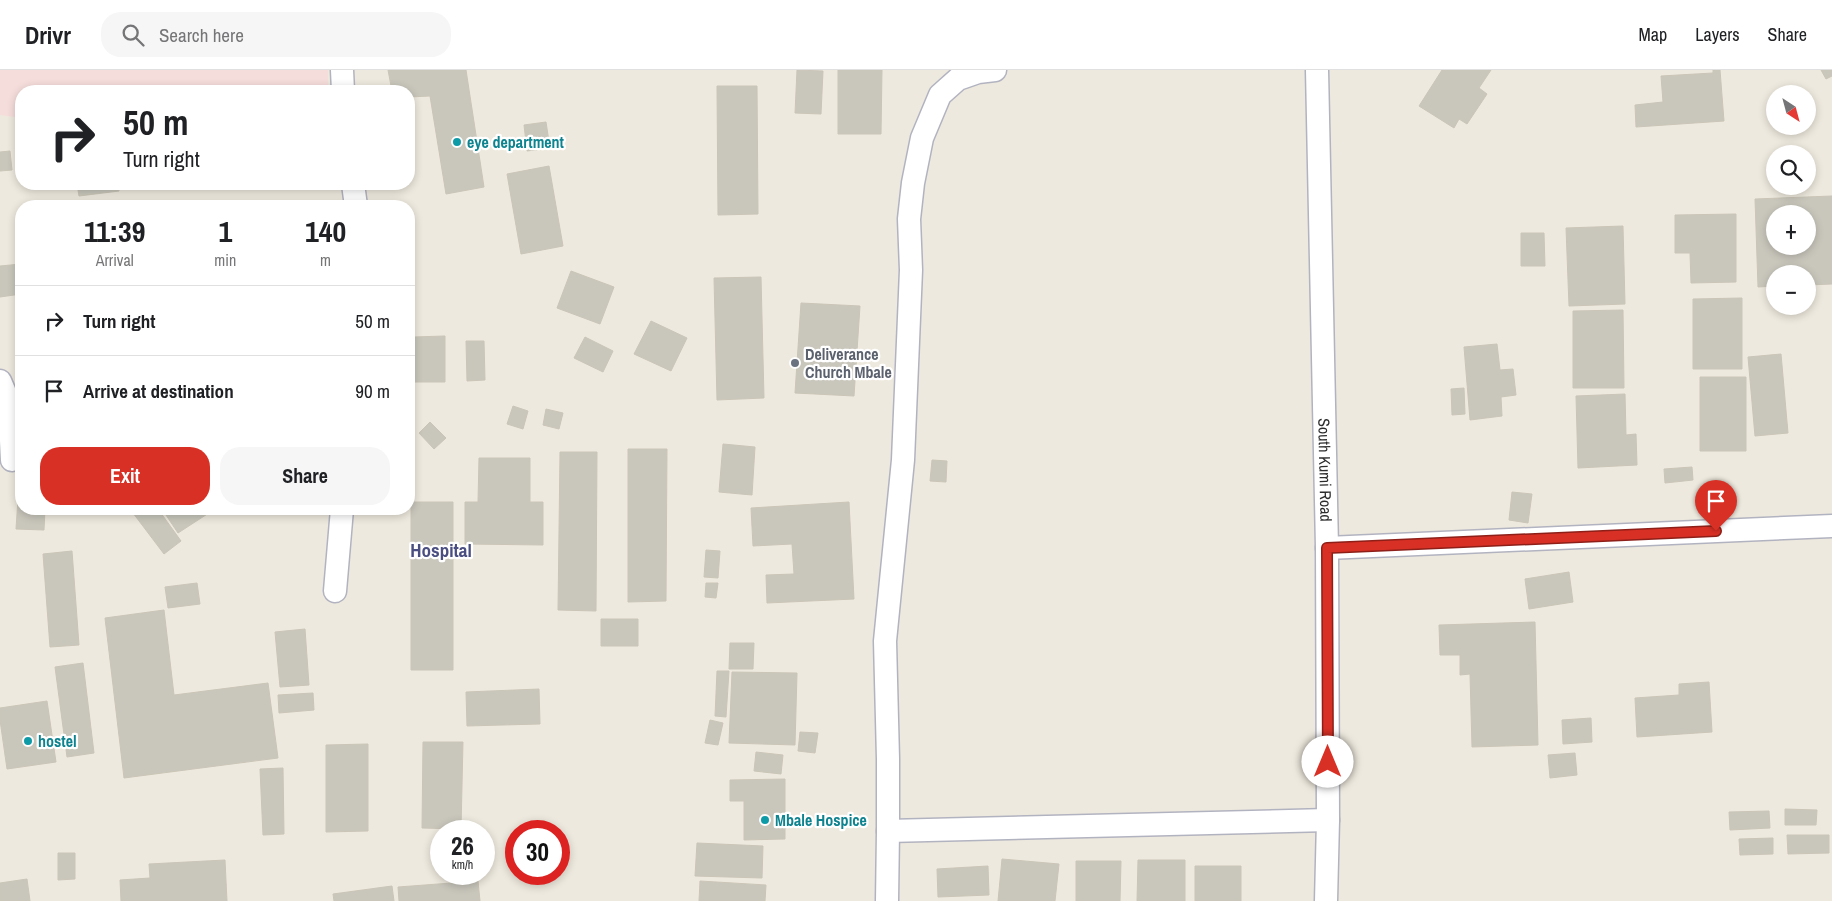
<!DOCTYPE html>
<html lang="en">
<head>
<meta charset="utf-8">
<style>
	body { margin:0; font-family:"Archivo Narrow",sans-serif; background:#f6f6f6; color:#202124; height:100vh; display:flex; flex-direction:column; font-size:19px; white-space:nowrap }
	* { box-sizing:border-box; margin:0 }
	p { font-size:16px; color:#757577 }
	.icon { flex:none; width:28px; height:28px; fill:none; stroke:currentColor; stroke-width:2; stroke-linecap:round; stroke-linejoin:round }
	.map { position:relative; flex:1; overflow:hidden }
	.details { position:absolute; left:15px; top:130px; width:400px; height:315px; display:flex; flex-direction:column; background:#fff; border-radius:20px; box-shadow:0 2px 8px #0003 }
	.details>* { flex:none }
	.hud { position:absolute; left:15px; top:15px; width:400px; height:105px; border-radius:20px; box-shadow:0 2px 8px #0003; background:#fff; color:#202124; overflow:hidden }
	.needle { width:32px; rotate:144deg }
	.controls { position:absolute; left:1766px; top:15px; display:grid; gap:10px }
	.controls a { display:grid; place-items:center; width:50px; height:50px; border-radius:50%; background:#fff; box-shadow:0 2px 8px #0003; font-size:25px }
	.speed { position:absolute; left:430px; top:750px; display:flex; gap:10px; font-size:25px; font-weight:700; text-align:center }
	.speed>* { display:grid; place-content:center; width:65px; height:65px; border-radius:50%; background:#fff; box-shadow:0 2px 8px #0003; line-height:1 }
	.speed small { font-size:12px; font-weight:400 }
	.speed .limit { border:8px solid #d22; background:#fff; color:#111 }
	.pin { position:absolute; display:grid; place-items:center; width:42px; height:42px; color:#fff; margin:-51px -21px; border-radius:50% 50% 50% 0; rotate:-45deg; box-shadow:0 0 5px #0007 }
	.pin .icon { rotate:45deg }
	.me { position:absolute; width:55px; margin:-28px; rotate:0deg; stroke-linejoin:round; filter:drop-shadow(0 0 4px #0008) }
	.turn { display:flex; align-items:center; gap:18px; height:105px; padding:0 25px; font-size:22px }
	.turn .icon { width:65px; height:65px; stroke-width:2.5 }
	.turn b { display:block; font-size:35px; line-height:42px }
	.eta { display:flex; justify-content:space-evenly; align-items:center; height:85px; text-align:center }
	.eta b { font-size:30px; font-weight:800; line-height:35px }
	.primary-button { display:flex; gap:10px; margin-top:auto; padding:10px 25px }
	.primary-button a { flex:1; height:58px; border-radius:20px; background:#d93025; color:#fff; font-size:20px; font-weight:800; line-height:58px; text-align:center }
	.primary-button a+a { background:#f6f6f6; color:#202124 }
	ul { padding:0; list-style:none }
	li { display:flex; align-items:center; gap:15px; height:70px; padding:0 25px; border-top:1px solid #e0e0e0 }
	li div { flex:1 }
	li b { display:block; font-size:19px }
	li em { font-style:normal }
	header { display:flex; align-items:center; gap:30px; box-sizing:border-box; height:70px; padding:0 25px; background:#fff; border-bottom:1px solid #e0e0e0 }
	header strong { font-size:24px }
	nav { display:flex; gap:28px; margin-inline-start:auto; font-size:18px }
	.search { width:350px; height:45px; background:#f6f6f6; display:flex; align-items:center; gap:12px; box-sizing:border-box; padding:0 18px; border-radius:20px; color:#757577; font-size:19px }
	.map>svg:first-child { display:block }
</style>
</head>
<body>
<header>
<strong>Drivr</strong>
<div class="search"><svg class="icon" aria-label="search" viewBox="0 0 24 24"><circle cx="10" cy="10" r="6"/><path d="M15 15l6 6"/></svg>Search here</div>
<nav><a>Map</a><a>Layers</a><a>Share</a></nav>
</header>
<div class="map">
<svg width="1832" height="831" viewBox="0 0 1832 831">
	<rect width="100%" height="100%" fill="#eee9de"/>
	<path fill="#f5dddb" d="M 0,0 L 328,0 L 328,21 L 21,21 L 21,48 L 0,45 Z"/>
	<path fill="#c9c7bc" stroke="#cac5b7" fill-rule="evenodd" d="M 388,0 L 466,0 L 484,117 L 446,124 L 430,26 L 409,27 L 409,21 L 392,21 Z
		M 797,0 L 823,1 L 821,44 L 795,43 Z
		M 838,0 L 882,0 L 881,64 L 838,64 Z
		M 1442,0 L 1491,0 L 1479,18 L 1487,24 L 1467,54 L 1459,49 L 1454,58 L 1419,36 Z
		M 1713,0 L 1720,0 L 1724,51 L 1636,57 L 1635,35 L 1663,32 L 1661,6 L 1713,3 Z
		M 1821,0 L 1832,0 L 1832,6 L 1826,9 Z
		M 717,16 L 757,16 L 758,144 L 718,145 Z
		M 546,52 L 550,78 L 527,81 L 524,55 Z
		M 10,81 L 12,100 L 0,101 L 0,82 Z
		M 549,96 L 563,176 L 521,184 L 507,104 Z
		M 77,114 L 118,114 L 119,121 L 79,126 Z
		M 1832,126 L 1832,214 L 1808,215 L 1808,204 L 1775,204 L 1775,216 L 1758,217 L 1755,129 ZM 1775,144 L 1808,144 L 1808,176 L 1775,176 Z
		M 1736,144 L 1736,212 L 1691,213 L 1690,183 L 1675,183 L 1675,145 Z
		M 1623,156 L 1625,234 L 1569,236 L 1566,158 Z
		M 1521,163 L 1544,163 L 1545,196 L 1521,196 Z
		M 21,194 L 21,224 L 0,227 L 0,196 Z
		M 571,201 L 614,217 L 600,254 L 557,238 Z
		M 761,207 L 764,328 L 717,330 L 714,208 Z
		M 1742,228 L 1742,299 L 1693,299 L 1693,229 Z
		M 801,233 L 860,236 L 854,326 L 795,323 Z
		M 1623,240 L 1624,318 L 1573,318 L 1573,241 Z
		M 651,251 L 687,268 L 671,301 L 634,284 Z
		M 445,266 L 445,312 L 414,312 L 414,267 Z
		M 585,267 L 613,281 L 603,302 L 574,288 Z
		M 466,271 L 484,271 L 485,310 L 467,311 Z
		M 1497,274 L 1500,300 L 1513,299 L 1516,325 L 1501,327 L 1502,346 L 1470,350 L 1464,277 Z
		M 1781,284 L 1788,363 L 1755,366 L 1748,287 Z
		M 1700,307 L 1746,307 L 1746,381 L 1700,381 Z
		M 1464,318 L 1465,344 L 1452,345 L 1451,319 Z
		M 1625,324 L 1626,365 L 1636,364 L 1637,395 L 1578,398 L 1576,326 Z
		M 513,336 L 528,341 L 523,359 L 507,354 Z
		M 546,339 L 563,343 L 559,359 L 543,355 Z
		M 430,352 L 446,368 L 434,379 L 419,363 Z
		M 723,374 L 755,377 L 752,425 L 719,422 Z
		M 628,379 L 667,379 L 666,531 L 628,532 Z
		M 560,382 L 597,382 L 596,541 L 558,540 Z
		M 21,383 L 21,439 L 45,439 L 44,460 L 16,459 Z
		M 479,388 L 530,388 L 530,432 L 543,432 L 543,475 L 465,474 L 465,432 L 478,432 Z
		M 932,390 L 947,391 L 946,412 L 930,411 Z
		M 1692,397 L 1693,410 L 1665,413 L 1664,399 Z
		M 1512,422 L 1532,424 L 1528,453 L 1509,450 Z
		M 411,432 L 453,432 L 453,600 L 411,600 Z
		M 849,432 L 854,529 L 767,533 L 766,505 L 794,504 L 792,474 L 753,476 L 751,438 Z
		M 130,439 L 158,439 L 181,471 L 164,484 Z
		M 162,439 L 215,439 L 178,463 Z
		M 706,480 L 720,481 L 718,508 L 704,507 Z
		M 72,481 L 79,575 L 50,577 L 43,484 Z
		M 1569,502 L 1573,532 L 1529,539 L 1525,509 Z
		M 197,513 L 200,534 L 168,538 L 165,517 Z
		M 706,513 L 718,513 L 716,528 L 705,527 Z
		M 164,540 L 174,625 L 268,613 L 278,688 L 124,708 L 105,548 Z
		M 601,549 L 638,549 L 638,576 L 601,576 Z
		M 1535,552 L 1538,675 L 1472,677 L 1470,604 L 1460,605 L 1460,585 L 1440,585 L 1439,555 Z
		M 305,559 L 309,615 L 280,617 L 275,562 Z
		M 730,573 L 754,573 L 753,599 L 729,599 Z
		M 83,593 L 94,683 L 67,687 L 55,597 Z
		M 717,601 L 729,601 L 726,647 L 715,646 Z
		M 732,602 L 797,603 L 795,675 L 729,673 Z
		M 1709,612 L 1712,662 L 1637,667 L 1635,628 L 1679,625 L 1679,614 Z
		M 539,619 L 540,654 L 467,656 L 466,622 Z
		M 313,623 L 314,640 L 279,643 L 278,625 Z
		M 47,631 L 56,692 L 7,699 L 0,650 L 0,638 Z
		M 1591,648 L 1592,672 L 1563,674 L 1562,650 Z
		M 710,650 L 723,653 L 718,675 L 705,673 Z
		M 800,662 L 818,663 L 815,683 L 798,681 Z
		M 423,672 L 463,672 L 461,759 L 422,758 Z
		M 368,674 L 368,761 L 326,762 L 326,675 Z
		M 756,682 L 783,685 L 781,704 L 754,701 Z
		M 1575,683 L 1577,705 L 1550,708 L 1548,685 Z
		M 283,698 L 284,764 L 263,765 L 260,699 Z
		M 785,709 L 785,769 L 744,770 L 744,731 L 730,731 L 730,710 Z
		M 1785,739 L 1817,740 L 1816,755 L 1785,755 Z
		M 1769,741 L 1770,758 L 1730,760 L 1729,742 Z
		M 1787,765 L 1829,765 L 1829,783 L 1788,784 Z
		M 1773,768 L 1773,784 L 1740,785 L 1739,769 Z
		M 697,773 L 763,776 L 762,808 L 695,806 Z
		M 58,783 L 75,783 L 75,809 L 58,810 Z
		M 1002,789 L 1059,794 L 1055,831 L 998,831 Z
		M 225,790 L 227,831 L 121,831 L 120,810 L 150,808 L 149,794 Z
		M 1138,790 L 1185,790 L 1185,831 L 1137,831 Z
		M 1076,791 L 1121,791 L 1120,831 L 1076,831 Z
		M 988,796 L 989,825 L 938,827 L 937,799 Z
		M 1195,796 L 1241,796 L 1241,831 L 1195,831 Z
		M 27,809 L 30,831 L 0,831 L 0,813 Z
		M 478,811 L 480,831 L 399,831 L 398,817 Z
		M 700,811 L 766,815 L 765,831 L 699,831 Z
		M 392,816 L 394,831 L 334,831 L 333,824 Z"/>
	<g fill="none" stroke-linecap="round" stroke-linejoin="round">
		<defs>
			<g id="street">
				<path d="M 342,0 L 343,21"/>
				<path id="s1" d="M 1317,0 L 1327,478 L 1328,750 L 1326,831"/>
				<path d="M 353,114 L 356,136"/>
				<path d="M 0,311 L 9,332 L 12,390"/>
				<path d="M 1327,478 L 1832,456"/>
				<path d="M 335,521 L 342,439"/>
				<path d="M 888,761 L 888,689 L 885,571 L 903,390 L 911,200 L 909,149 L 913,113 L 922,68 L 940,25 L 958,9 L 978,2 L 995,0"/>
				<path d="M 887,831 L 888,761 L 1328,750"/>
			</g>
		</defs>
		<use href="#street" stroke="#b2b3c0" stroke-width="25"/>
		<use href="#street" stroke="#fff" stroke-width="22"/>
	</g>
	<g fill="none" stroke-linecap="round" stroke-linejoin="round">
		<defs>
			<path id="route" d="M 1328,692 L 1327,478 L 1716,461"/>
		</defs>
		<use href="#route" stroke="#8d1f18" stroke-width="12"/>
		<use href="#route" stroke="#d93025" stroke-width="9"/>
	</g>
	<g fill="#0f9aa8" stroke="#fff" stroke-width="2">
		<circle cx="457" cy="72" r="5"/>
		<circle cx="28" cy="671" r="5"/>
		<circle cx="765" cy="750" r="5"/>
	</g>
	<circle fill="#6b7280" stroke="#fff" stroke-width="2" cx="795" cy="293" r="5"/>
	<g text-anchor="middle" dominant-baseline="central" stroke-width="4.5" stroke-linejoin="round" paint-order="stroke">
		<g font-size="16" font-weight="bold" fill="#0d838f" stroke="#fff" text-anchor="start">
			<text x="467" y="72">eye department</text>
			<text x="38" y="671">hostel</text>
			<text x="775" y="750">Mbale Hospice</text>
		</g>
		<g font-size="16" font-weight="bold" fill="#5b616d" stroke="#fff" text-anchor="start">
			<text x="805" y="284">Deliverance<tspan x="805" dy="18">Church Mbale</tspan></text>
		</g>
		<g font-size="16" fill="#2c2c2c" stroke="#fff">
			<text stroke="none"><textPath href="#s1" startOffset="400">South Kumi Road</textPath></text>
		</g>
		<g font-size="19" font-weight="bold" fill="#4a4e80" stroke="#fff">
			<text x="441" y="480">Hospital</text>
		</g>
	</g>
</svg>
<div class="controls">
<a><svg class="needle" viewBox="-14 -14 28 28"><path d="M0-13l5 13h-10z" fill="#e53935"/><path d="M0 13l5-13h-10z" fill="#757577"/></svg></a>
<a><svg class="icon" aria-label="search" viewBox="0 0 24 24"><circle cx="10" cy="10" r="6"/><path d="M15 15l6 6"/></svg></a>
<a>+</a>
<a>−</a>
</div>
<div class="speed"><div>26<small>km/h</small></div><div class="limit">30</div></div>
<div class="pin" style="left:1716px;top:461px;background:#d93025"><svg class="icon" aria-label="arrive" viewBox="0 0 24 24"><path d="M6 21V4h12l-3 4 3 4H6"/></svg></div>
<svg class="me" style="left:1328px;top:692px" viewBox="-20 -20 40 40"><circle r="19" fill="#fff"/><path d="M0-13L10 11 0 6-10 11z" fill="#d93025"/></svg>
<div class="hud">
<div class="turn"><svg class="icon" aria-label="right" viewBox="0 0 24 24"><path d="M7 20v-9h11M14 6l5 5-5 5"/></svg><div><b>50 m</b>Turn right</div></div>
</div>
<section class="details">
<div class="eta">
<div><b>11:39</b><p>Arrival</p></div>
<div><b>1</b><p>min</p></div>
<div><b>140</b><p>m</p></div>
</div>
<ul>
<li><svg class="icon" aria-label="right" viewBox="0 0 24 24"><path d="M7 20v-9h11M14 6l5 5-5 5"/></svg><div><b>Turn right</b></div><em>50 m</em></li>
<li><svg class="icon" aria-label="arrive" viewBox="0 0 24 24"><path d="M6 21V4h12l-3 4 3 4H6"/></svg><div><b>Arrive at destination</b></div><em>90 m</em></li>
</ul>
<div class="primary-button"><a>Exit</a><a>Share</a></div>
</section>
</div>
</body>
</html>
